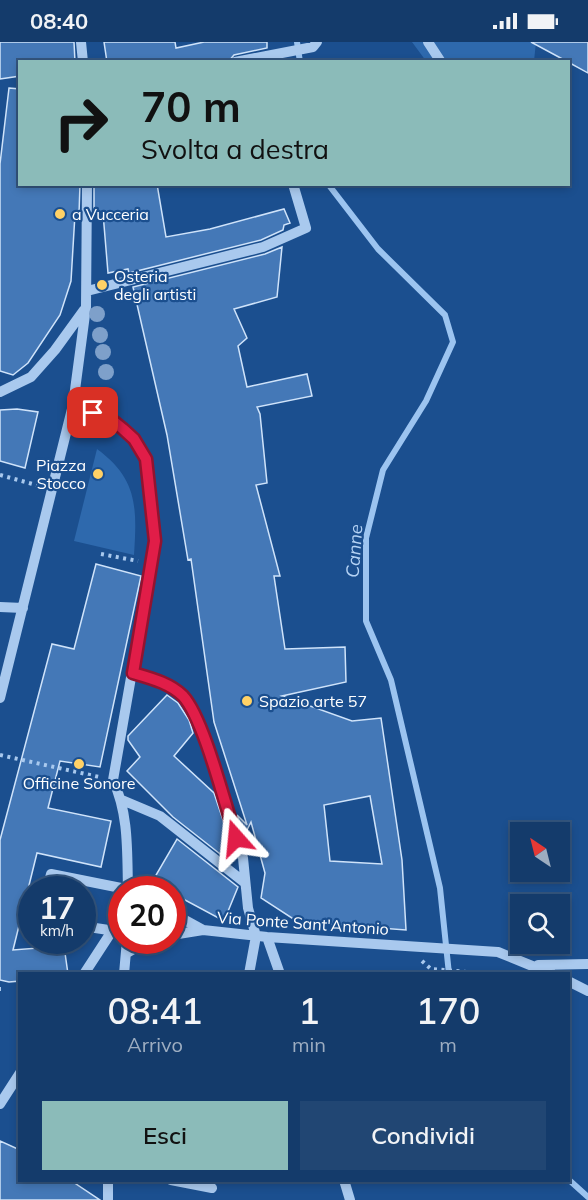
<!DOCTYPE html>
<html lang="it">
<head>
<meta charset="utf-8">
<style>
	body { margin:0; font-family:Mulish,sans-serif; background:#214673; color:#f1f3f6; height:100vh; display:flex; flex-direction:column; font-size:22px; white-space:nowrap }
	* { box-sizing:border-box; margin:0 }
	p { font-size:20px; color:#9dadc1 }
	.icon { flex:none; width:33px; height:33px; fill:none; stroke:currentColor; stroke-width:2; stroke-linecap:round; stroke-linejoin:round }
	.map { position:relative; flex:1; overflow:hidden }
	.drawer { position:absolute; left:18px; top:930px; width:552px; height:210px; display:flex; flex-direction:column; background:#143b6b; border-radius:0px; box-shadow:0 3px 9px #0003,0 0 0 2px #33557e }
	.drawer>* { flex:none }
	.guide { position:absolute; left:18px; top:18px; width:552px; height:126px; border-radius:0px; box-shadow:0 3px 9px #0003,0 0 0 2px #33557e; background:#8bbbb9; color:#111; overflow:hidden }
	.needle { width:39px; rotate:325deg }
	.controls { position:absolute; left:510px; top:780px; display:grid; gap:12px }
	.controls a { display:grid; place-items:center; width:60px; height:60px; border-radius:0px; background:#143b6b; box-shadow:0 3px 9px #0003,0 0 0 2px #33557e; font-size:30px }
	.speed { position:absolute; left:18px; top:834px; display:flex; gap:12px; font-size:30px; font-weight:700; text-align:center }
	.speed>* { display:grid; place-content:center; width:78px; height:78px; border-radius:50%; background:#143b6b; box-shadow:0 3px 9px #0003,0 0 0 2px #33557e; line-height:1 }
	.speed small { font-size:15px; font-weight:400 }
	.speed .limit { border:9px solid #d22; background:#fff; color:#111 }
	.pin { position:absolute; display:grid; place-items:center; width:51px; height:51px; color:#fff; margin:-26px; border-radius:12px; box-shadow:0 3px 9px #0006 }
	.me { position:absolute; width:66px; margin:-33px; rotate:342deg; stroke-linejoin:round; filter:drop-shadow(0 0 4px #0008) }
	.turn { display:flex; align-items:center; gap:21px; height:126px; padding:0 24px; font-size:27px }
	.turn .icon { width:78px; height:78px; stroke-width:2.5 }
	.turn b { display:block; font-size:42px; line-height:51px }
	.eta { display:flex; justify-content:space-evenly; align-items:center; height:102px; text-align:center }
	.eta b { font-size:36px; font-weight:600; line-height:42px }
	.primary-button { display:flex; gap:12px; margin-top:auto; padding:12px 24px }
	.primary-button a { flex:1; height:69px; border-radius:0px; background:#8bbbb9; color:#111; font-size:24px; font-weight:600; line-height:69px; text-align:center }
	.primary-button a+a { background:#214673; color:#f1f3f6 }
	.status { display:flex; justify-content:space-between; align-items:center; height:42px; padding:0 30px; background:#143b6b; direction:ltr }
	.status svg { height:16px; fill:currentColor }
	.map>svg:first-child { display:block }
</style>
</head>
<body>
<div class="status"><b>08:40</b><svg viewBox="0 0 49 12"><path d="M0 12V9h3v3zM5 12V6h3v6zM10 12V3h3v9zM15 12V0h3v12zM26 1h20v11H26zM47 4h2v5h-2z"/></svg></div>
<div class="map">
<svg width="588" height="1158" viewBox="0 0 588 1158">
	<rect width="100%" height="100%" fill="#1b4f8f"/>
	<path fill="#2e69ad" d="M 412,0 L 536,0 L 534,19 L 426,19 Z
		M 97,407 C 138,437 137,466 134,513 L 74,499 Z"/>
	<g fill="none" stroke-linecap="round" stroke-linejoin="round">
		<path stroke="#9cc4f0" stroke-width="6" d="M 297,0 L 300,20
			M 328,142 L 378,207 L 445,273 L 453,300 L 426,359 L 383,428 L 366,496 L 366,579 L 391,638 L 440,846 L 449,932
			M 568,1137 L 588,1155"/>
	</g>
	<path fill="#4478b7" stroke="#cfe3fa" stroke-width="1.5" fill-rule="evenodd" d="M 0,0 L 74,0 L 75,20 L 20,20 L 20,34 L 0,37 Z
		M 104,0 L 175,0 L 176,6 L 204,0 L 267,0 L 267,6 L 234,13 L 228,20 L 107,20 Z
		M 531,0 L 588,0 L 588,31 L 568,20 Z
		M 9,46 L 20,47 L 20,142 L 80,142 L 79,172 L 75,172 L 71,239 L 60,273 L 28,321 L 13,333 L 0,329 L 0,122 Z
		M 94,142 L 157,142 L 166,195 L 210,187 L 284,167 L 290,181 L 284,183 L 283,188 L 261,198 L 129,231 L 128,227 L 108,231 L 103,171 L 94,171 Z
		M 282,205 L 277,255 L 234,267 L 247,296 L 238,304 L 247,345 L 307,332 L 312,354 L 257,365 L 260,372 L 267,441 L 256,443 L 280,534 L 274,534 L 285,607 L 345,605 L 346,640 L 282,654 L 352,679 L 381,676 L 402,818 L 406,888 L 298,880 L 261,856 L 265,831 L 251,780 L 244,794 L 237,773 L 247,783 L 214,680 L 191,517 L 188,518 L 167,393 L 133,245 L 265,212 ZM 370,754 L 382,822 L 330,819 L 324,763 Z
		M 17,367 L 38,370 L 25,426 L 0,419 L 0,368 Z
		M 96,522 L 141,534 L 100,725 L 60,719 L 48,766 L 111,779 L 101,825 L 37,811 L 13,908 L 64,904 L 68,932 L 20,932 L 20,939 L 9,940 L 0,938 L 0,798 L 52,602 L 74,607 Z
		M 167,653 L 178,661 L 189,678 L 193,691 L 174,714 L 214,751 L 234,811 L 229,819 L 173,775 L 127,729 L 140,715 L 128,698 L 128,694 Z
		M 177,797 L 238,845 L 224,879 L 172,851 L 172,848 L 166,848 L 152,840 Z
		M 0,1099 L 20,1108 L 20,1138 L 70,1138 L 100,1158 L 0,1158 Z"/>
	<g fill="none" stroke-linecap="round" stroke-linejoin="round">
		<path stroke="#a9c9ee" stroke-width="4" stroke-dasharray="3 4.5" stroke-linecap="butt" d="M 0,433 L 40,444
			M 101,512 L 138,519
			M 0,713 L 99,735
			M 422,919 L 431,927 L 493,932
			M 0,947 L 1,947"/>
		<path stroke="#a9c9ee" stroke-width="10" d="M 81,0 L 83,20
			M 428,0 L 441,20
			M 235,20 L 313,5 L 317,0
			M 87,249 L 263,205 L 306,186 L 293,142
			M 0,350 L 31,335 L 55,308 L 84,268
			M 73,363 L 112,378 L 134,397 L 146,417 L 150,453 L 155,499 L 113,738 C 129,772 127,810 128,848
			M 0,565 L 23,566
			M 133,631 L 159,639 L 182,654 L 196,675 L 243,816 L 248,866 L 256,894 L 249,932
			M 0,656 L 73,363 L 86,265 L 87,142
			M 122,758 L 160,774 L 244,840
			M 47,848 L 51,832 L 131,848
			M 172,871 L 203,888
			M 82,884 L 122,890
			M 172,893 L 203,888 L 267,895 L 498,910 L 552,932
			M 267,895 L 280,932
			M 127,911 L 149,898
			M 538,923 L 588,922
			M 84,932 L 112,889
			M 124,932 L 127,898
			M 568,939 L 588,949
			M 0,1062 L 20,1031
			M 171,1138 L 212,1146
			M 344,1138 L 350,1158
			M 108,1158 L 108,1138"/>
	</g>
	<g fill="#7ea0ca">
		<circle cx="97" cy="272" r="8"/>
		<circle cx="100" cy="293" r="8"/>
		<circle cx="103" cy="310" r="8"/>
		<circle cx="106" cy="330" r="8"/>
	</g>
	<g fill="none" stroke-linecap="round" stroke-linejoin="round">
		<defs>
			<path id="route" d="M 93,371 L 112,378 L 123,387 L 134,397 L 146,417 L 155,499 L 133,631 C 150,636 170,641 183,654 C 204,677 225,763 236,796"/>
		</defs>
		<use href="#route" stroke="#92132f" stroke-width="15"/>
		<use href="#route" stroke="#e11d48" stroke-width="10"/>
	</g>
	<g fill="#ffd166" stroke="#1b4f8f" stroke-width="2">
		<circle cx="60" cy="172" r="6"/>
		<circle cx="102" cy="243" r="6"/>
		<circle cx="98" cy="432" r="6"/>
		<circle cx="247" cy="659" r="6"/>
		<circle cx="79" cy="722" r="6"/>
	</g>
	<g text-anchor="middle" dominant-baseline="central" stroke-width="4.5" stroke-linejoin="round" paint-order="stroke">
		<g font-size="16" fill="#fff" stroke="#1b4f8f" text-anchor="start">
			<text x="72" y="172">a Vucceria</text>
			<text x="114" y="234">Osteria<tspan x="114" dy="18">degli artisti</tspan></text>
			<text x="86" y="423" text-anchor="end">Piazza<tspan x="86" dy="18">Stocco</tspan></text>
			<text x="259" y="659">Spazio arte 57</text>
			<text x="79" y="741" text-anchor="middle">Officine Sonore</text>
		</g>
		<g font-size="16" fill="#fff" stroke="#1b4f8f">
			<text transform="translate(303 881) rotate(4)">Via Ponte Sant'Antonio</text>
		</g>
		<g font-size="18" font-style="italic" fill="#b5d3f5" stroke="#1b4f8f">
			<text transform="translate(354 509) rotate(-86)">Canne</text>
		</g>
	</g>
</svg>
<div class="controls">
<a><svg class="needle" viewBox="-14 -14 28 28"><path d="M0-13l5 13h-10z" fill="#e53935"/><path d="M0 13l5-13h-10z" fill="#9dadc1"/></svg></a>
<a><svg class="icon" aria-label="search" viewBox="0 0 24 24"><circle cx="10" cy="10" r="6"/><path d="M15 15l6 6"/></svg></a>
</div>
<div class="speed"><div>17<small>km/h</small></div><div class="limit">20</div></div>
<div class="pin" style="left:93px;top:371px;background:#d93025"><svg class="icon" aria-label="arrive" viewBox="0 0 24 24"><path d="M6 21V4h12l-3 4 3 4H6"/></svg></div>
<svg class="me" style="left:236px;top:796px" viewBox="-20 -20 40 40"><path d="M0-17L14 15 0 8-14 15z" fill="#e11d48" stroke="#fff" stroke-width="4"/></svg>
<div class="guide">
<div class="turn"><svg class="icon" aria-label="right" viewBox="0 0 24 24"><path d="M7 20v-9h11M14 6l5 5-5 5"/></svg><div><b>70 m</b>Svolta a destra</div></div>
</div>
<section class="drawer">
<div class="eta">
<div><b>08:41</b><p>Arrivo</p></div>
<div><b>1</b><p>min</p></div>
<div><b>170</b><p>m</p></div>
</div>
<div class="primary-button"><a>Esci</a><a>Condividi</a></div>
</section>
</div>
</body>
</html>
